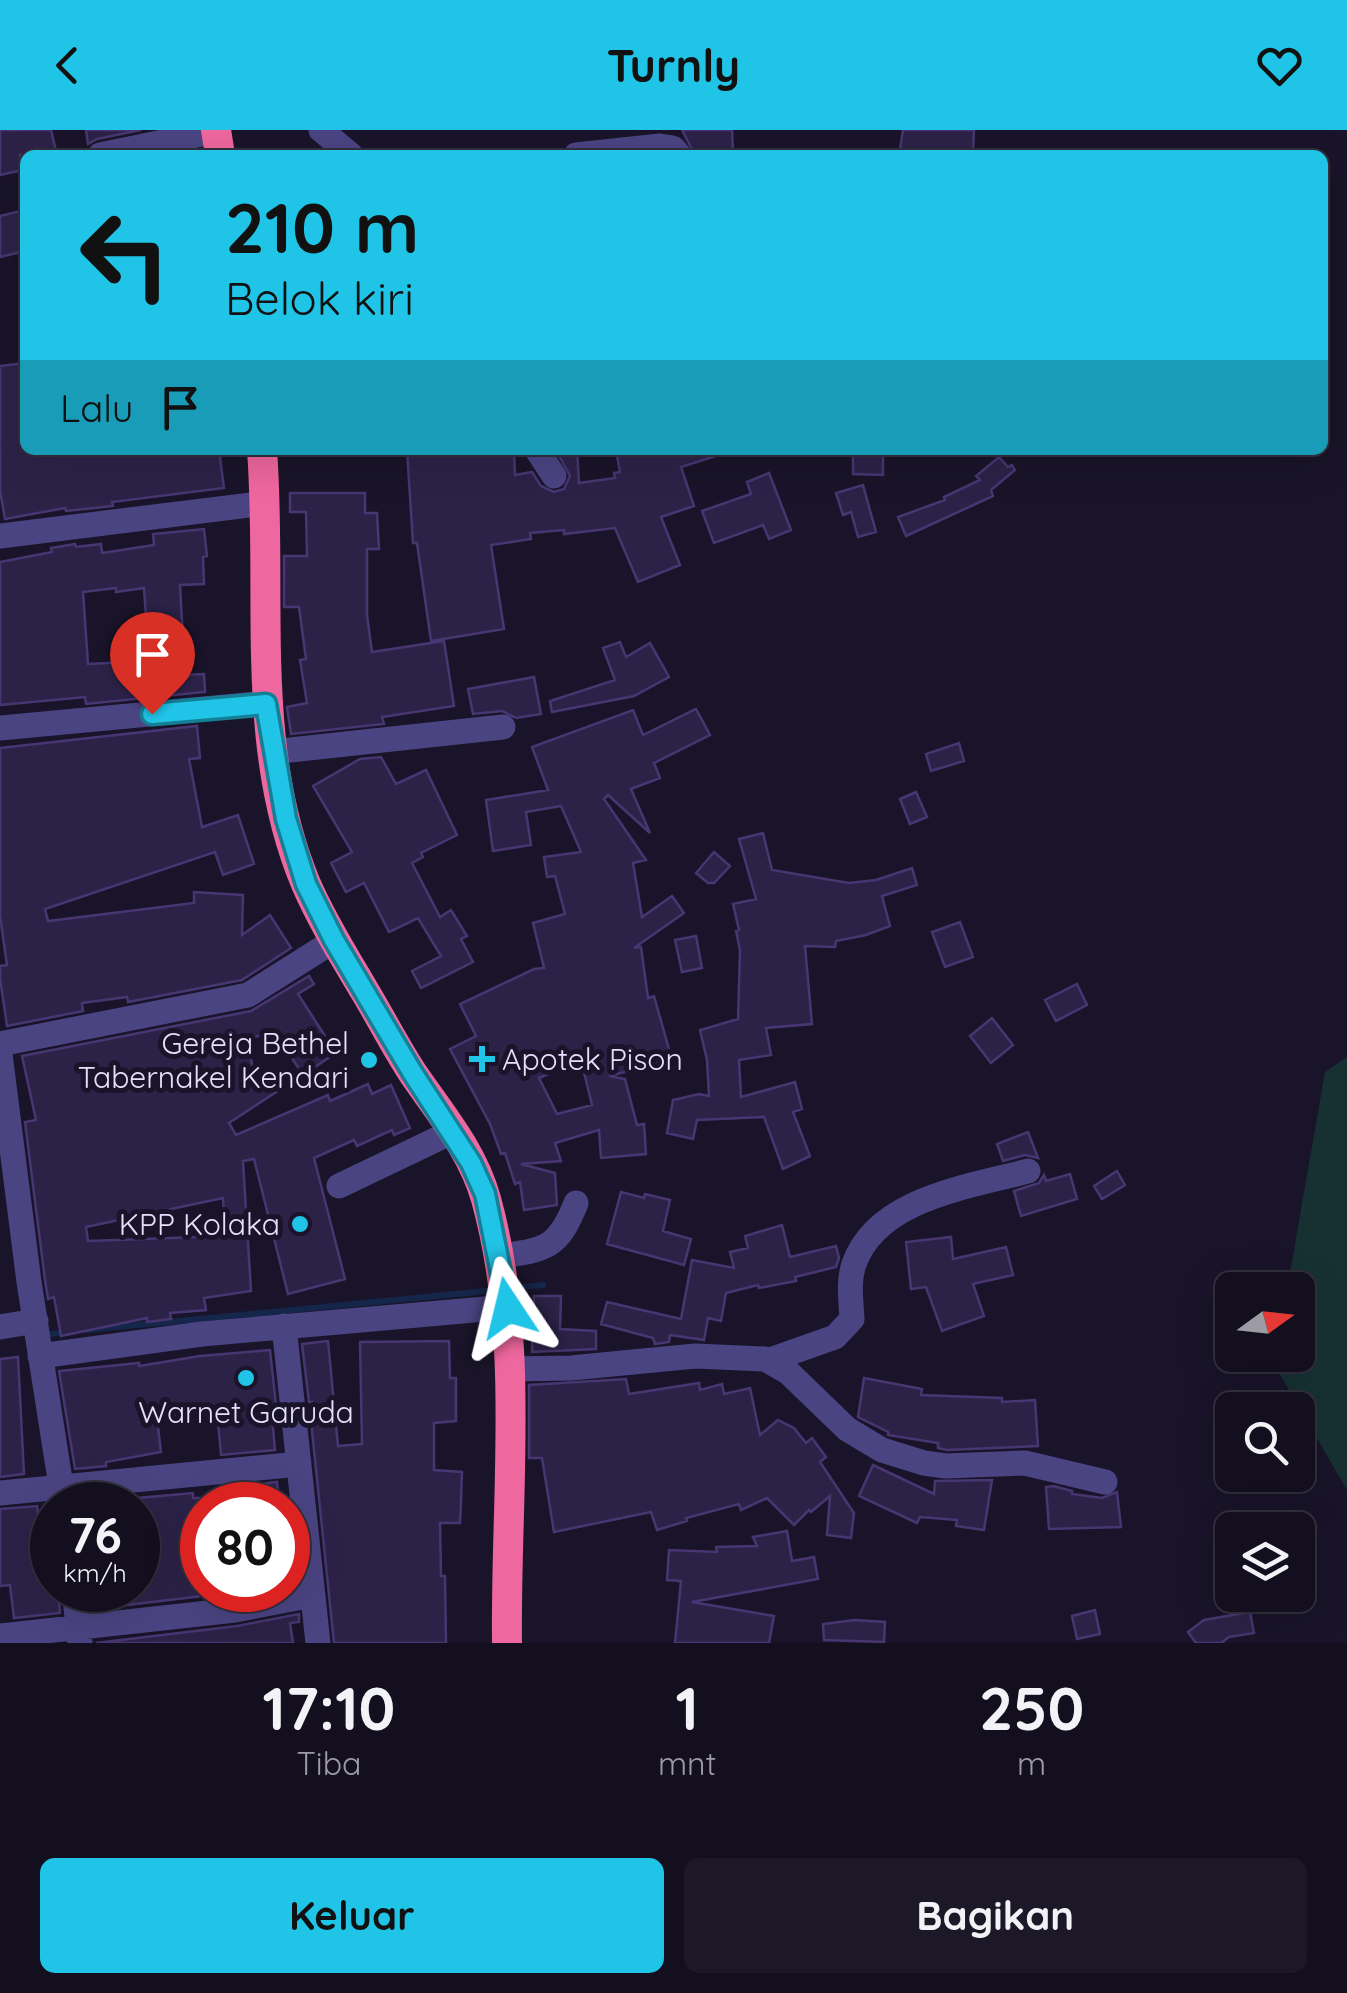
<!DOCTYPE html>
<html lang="id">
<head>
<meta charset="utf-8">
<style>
	body { margin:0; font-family:Quicksand,sans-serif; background:#1c1828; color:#f1f3f6; height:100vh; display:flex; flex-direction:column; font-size:38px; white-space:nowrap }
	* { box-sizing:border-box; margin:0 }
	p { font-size:32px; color:#9d9ca4 }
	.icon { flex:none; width:55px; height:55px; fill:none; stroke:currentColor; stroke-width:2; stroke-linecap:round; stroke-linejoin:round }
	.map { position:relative; height:1513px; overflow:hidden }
	.side { display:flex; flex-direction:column; background:#130f1f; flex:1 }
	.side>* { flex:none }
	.banner { position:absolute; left:20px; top:20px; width:1308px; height:305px; border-radius:15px; box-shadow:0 10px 40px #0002,0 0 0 2px #322f3d; background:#20c4e7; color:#111; overflow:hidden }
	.needle { width:65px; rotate:75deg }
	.tools { position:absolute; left:1215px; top:1142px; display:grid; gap:20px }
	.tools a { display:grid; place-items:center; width:100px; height:100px; border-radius:15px; background:#130f1f; box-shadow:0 10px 40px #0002,0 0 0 2px #322f3d; font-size:50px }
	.speed { position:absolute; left:30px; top:1352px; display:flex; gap:20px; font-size:50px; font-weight:700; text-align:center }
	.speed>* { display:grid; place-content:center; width:130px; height:130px; border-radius:50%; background:#130f1f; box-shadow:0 10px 40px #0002,0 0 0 2px #322f3d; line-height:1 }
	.speed small { font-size:25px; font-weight:400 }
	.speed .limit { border:15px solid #d22; background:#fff; color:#111 }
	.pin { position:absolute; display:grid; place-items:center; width:85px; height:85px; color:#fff; margin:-102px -42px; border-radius:50% 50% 50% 0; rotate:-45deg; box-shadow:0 0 10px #0007 }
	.pin .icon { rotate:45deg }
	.me { position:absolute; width:110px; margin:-55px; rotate:350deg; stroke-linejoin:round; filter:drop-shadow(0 0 8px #0008) }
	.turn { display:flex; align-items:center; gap:35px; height:210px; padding:0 40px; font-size:45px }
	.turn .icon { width:130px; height:130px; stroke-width:2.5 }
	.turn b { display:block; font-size:70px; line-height:85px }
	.then { display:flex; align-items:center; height:95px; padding:0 40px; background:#0003; gap:20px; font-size:38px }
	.eta { display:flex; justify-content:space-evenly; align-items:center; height:170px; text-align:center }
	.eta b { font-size:60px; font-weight:700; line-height:70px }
	.cta { display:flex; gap:20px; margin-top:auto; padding:20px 40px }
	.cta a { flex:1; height:115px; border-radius:15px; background:#20c4e7; color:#111; font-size:40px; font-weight:700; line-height:115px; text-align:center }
	.cta a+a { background:#1c1828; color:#f1f3f6 }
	header { display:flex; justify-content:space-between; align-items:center; height:130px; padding:0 40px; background:#20c4e7; color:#111; font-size:45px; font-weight:700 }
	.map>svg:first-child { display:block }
</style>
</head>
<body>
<header><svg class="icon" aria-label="back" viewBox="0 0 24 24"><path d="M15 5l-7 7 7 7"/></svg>Turnly<svg class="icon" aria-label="heart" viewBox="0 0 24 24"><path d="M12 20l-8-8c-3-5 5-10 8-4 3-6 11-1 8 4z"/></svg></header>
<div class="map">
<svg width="1347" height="1513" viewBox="0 0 1347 1513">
	<rect width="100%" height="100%" fill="#191429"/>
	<path fill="#173132" d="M 1347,927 L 1347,1360 L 1274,1234 L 1275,1225 L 1298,1225 L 1298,1160 L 1287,1160 L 1325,942 Z"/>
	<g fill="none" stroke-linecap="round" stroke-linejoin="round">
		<path stroke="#15264b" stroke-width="6" d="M 514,1158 L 543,1155
			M 86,1200 L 497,1160
			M 41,1205 L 69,1202"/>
	</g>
	<path fill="#2c2248" stroke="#473671" stroke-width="2.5" fill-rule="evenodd" d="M 0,0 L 51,0 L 57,25 L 20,25 L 23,40 L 0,45 Z
		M 86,0 L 141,0 L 97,9 L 88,14 Z
		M 682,0 L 732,0 L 733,23 L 695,25 Z
		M 903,0 L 974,0 L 973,23 L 900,19 Z
		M 25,80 L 25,121 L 0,127 L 0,86 Z
		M 25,233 L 25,320 L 219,320 L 224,358 L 112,372 L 113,376 L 66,381 L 65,378 L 5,389 L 0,361 L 0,236 Z
		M 407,320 L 514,320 L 515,345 L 532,342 L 541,356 L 554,362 L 564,359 L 570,346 L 556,320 L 577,320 L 579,353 L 615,348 L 614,343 L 620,342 L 616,320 L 722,320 L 722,324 L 681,337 L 694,376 L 661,387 L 680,435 L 638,452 L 615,398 L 564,404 L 564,400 L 530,403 L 531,409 L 491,415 L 504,499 L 431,511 L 417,413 L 413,413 Z
		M 853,320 L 883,320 L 883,345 L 853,344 Z
		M 999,327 L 1008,337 L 1012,335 L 1015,340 L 991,360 L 993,366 L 906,406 L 898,387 L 945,370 L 944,367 L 980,350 L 976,346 Z
		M 769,343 L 791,400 L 769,409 L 763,395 L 714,413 L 702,381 L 751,364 L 747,352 Z
		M 863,355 L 876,402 L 858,407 L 851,382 L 843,385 L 836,363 Z
		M 290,363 L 365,363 L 365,383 L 377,383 L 379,419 L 367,419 L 367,485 L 372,522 L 444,511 L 454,576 L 382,587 L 384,594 L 291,604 L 287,577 L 307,573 L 300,530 L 306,529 L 299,477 L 284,477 L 284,426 L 307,426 L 306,382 L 290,382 Z
		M 204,399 L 207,426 L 203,427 L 204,454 L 180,455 L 185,545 L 204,544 L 205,562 L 86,574 L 85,567 L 0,575 L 0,432 L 52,422 L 51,418 L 75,414 L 76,417 L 101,414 L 102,423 L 154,415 L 153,404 ZM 116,458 L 116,462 L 144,458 L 149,531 L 88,534 L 83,462 Z
		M 620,512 L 626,527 L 650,513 L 669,547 L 634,566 L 552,582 L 550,571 L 615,550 L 603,518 Z
		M 534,547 L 541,584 L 516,588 L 502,581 L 473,584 L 468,559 Z
		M 696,579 L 710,605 L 654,633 L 660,648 L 631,659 L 650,703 L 608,665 L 604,669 L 646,730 L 633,733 L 642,787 L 672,766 L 684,783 L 634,818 L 641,817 L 648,868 L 654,866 L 672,930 L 609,946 L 625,949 L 637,995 L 644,994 L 646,1024 L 601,1028 L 599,1000 L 555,1013 L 561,1031 L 521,1034 L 555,1043 L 557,1075 L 524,1080 L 520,1052 L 515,1054 L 505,1023 L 501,1024 L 490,994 L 450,919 L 476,906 L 460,874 L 534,839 L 544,838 L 533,793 L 565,784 L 555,746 L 547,747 L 544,727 L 581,722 L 561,676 L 526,682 L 531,715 L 493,721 L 486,670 L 548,660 L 532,617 L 633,580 L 643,605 ZM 581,930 L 592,975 L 557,984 L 539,948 Z
		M 197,596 L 200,628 L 189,629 L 202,697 L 238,685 L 254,734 L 223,745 L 215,722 L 45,779 L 48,791 L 194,773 L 194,762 L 243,765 L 242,805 L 270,785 L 291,818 L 242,850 L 128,872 L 127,867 L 82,873 L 83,881 L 7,896 L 0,848 L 0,836 L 7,835 L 0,786 L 0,618 Z
		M 959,613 L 964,631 L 931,641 L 926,624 Z
		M 381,627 L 396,654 L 426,640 L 457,705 L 421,723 L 423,727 L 412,733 L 440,787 L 451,780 L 467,806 L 461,809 L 473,832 L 421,858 L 412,841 L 441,826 L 418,788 L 389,802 L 364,753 L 346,762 L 331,733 L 352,722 L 313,656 L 360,629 Z
		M 916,662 L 927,687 L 910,694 L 900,669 Z
		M 763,703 L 772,740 L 849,753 L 876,750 L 912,738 L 917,755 L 882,766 L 890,796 L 866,805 L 836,811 L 835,817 L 805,816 L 812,894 L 766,898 L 771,925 L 739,930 L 741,967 L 795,952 L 802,979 L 793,982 L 810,1026 L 783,1039 L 764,987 L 697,990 L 693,1009 L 667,1003 L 673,970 L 699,964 L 709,966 L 707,930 L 700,900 L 738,889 L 740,820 L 736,801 L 739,800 L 733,774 L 756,769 L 739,709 Z
		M 714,722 L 730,736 L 714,753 L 708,753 L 696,743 Z
		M 960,792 L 973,827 L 945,837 L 932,802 Z
		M 696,806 L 702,838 L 682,842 L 675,810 Z
		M 309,846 L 314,854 L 298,864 L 336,923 L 303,945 L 275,902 L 246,909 L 258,958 L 289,950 L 290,953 L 229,993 L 236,1005 L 328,965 L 330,971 L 368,954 L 372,964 L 391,955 L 410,998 L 394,1005 L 392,1000 L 357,1016 L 354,1010 L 314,1028 L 345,1149 L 288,1164 L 254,1029 L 243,1031 L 251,1161 L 204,1168 L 206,1180 L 170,1183 L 171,1189 L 147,1192 L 147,1188 L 61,1206 L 54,1167 L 48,1169 L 45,1150 L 25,992 L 36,990 L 22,926 L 251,881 ZM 223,1068 L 225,1106 L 88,1111 L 86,1097 Z
		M 1077,854 L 1087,875 L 1056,891 L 1045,870 Z
		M 992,888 L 1013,915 L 991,933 L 970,906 Z
		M 1028,1002 L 1038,1028 L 1025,1025 L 1003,1031 L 997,1014 Z
		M 1117,1041 L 1125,1055 L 1102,1069 L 1094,1056 Z
		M 1070,1044 L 1077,1069 L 1021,1086 L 1014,1061 L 1039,1053 L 1044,1045 L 1046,1051 Z
		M 621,1062 L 644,1068 L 645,1064 L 670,1070 L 663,1101 L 691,1109 L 684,1135 L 607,1114 Z
		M 782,1095 L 790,1127 L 836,1116 L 839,1128 L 836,1137 L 795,1147 L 796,1151 L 759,1158 L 758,1155 L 726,1163 L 721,1191 L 708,1188 L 704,1210 L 670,1205 L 669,1212 L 655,1214 L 653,1208 L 601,1194 L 607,1172 L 681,1189 L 692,1130 L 734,1138 L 730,1122 L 748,1118 L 745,1106 Z
		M 951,1107 L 953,1129 L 1006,1117 L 1013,1145 L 973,1154 L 984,1186 L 942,1201 L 926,1157 L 911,1159 L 906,1112 Z
		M 534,1166 L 561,1166 L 560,1199 L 596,1201 L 596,1219 L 532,1222 Z
		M 328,1211 L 338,1316 L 362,1314 L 360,1212 L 449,1211 L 450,1248 L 456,1248 L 456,1291 L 434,1293 L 434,1340 L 462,1342 L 461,1372 L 460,1393 L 440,1393 L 441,1446 L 445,1446 L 446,1513 L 334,1513 L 312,1301 L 312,1272 L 309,1272 L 302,1214 Z
		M 270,1220 L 276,1275 L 271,1275 L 275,1320 L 221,1325 L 217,1282 L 194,1283 L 157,1289 L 161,1322 L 106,1332 L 106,1336 L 75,1339 L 59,1241 L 139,1233 L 139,1236 L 200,1226 Z
		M 18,1227 L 24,1344 L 0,1347 L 0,1229 Z
		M 864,1248 L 922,1259 L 921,1265 L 1002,1268 L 1002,1272 L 1035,1270 L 1038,1316 L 947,1320 L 938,1318 L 938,1313 L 888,1305 L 888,1302 L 858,1287 Z
		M 626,1249 L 629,1264 L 699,1253 L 700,1260 L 722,1254 L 724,1264 L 750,1258 L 760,1305 L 778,1290 L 794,1298 L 806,1313 L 812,1308 L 826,1327 L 820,1332 L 854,1383 L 851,1408 L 827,1405 L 830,1366 L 811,1382 L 809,1380 L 794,1395 L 767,1368 L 741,1380 L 739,1374 L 686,1388 L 687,1391 L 657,1400 L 651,1382 L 554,1402 L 542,1328 L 529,1328 L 529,1255 Z
		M 873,1335 L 934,1364 L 935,1351 L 992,1350 L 984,1400 L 956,1396 L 957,1390 L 920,1387 L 917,1393 L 859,1366 Z
		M 277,1352 L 279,1375 L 254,1375 L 253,1355 Z
		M 1053,1356 L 1072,1361 L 1072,1364 L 1102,1368 L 1117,1362 L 1121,1397 L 1049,1399 L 1046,1357 Z
		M 193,1363 L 193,1368 L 202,1368 L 202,1460 L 253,1460 L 93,1479 L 90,1460 L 140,1460 L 138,1368 Z
		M 37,1376 L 49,1460 L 58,1460 L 60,1483 L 14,1488 L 10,1455 L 0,1456 L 0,1379 Z
		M 787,1401 L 792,1431 L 814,1427 L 818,1449 L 692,1472 L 774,1486 L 769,1513 L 675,1513 L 681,1451 L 667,1450 L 669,1420 L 717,1422 L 716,1417 L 757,1416 L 753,1407 Z
		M 1095,1480 L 1100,1504 L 1077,1509 L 1072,1486 Z
		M 1250,1482 L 1254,1503 L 1229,1507 L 1221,1513 L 1196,1513 L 1188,1502 L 1204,1490 Z
		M 299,1484 L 299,1492 L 290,1493 L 293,1513 L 96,1513 L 237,1496 Z
		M 855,1490 L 885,1492 L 884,1512 L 824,1510 L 823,1494 Z"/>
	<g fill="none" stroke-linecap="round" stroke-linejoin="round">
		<path stroke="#4b4483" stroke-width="25" d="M 321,0 L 351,25
			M 100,25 L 216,1
			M 576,25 L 660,16 L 673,18 L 679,25
			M 537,320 L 554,346
			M 0,406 L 266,373
			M 0,598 L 266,573
			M 272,622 L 503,597
			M 0,914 L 248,865 L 335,810
			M 0,924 L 29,1152 L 64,1375
			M 339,1056 L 454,1001
			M 499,1126 C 545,1120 558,1119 576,1073
			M 284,1196 L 318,1513
			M 0,1197 L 36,1191
			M 40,1226 L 202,1204 L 508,1177
			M 770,1230 L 835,1207 L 852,1189 C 851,1171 848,1151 854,1134 C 877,1068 969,1057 1028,1041
			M 510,1239 L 571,1238 L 695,1226 L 765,1229 L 788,1242 L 847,1299 L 882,1320 L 924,1333 L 946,1336 L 1025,1333 L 1105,1352
			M 0,1363 L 299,1334
			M 74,1460 L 80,1513
			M 0,1506 L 235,1480 L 313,1465"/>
		<path stroke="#ee679e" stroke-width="30" d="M 216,0 L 220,25
			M 262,320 C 273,465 248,616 306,754 C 322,791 344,826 364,860 C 381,888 396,918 414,945 C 441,984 473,1022 486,1069 C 526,1213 505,1365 507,1513"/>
	</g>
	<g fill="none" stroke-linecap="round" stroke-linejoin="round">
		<defs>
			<path id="route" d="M 152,584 L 266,574 L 286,689 L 306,754 L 334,810 L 412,942 L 471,1033 L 485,1064 L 508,1178"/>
		</defs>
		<use href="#route" stroke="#157f96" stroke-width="25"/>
		<use href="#route" stroke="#20c4e7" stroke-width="18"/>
	</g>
	<g fill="#20c4e7" stroke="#191429" stroke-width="4">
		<path d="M477 914h10v10h10v10h-10v10h-10v-10h-10v-10h10z"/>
		<circle cx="369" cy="930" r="10"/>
		<circle cx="300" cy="1094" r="10"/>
		<circle cx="246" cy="1248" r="10"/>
	</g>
	<g text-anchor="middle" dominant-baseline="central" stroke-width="10" stroke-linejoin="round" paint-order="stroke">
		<g font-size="30" fill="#e5dffc" stroke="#191429" text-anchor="end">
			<text x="349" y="913">Gereja Bethel<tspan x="349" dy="34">Tabernakel Kendari</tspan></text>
			<text x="502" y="929" text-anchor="start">Apotek Pison</text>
			<text x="280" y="1094">KPP Kolaka</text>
			<text x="246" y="1282" text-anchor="middle">Warnet Garuda</text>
		</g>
	</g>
</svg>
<div class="tools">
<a><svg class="needle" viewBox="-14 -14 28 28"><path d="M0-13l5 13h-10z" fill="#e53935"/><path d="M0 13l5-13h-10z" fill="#9d9ca4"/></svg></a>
<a><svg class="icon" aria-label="search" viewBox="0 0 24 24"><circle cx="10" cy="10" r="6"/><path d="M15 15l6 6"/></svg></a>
<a><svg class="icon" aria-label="layers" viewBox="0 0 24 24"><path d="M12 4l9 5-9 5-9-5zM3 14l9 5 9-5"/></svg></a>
</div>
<div class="speed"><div>76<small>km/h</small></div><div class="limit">80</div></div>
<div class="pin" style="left:152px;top:584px;background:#d93025"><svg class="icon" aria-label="arrive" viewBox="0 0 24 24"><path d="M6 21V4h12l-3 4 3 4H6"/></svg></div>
<svg class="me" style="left:508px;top:1178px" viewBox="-20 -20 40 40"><path d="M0-17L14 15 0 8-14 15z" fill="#20c4e7" stroke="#fff" stroke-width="4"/></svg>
<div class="banner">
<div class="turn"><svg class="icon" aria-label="left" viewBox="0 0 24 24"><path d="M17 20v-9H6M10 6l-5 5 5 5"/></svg><div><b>210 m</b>Belok kiri</div></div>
<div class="then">Lalu<svg class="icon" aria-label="arrive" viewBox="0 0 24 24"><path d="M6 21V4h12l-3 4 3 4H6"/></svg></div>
</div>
</div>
<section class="side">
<div class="eta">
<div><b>17:10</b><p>Tiba</p></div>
<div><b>1</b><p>mnt</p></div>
<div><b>250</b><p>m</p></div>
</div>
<div class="cta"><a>Keluar</a><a>Bagikan</a></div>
</section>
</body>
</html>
